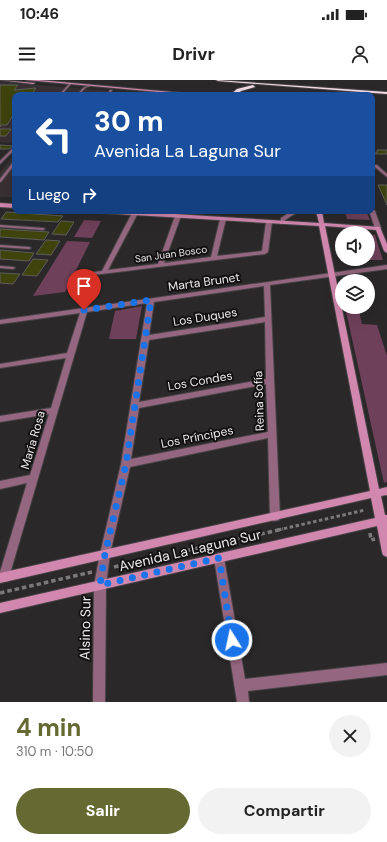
<!DOCTYPE html>
<html lang="es">
<head>
<meta charset="utf-8">
<style>
	body { margin:0; font-family:"DM Sans",sans-serif; background:#f2f2f2; color:#222; height:100vh; display:flex; flex-direction:column; font-size:15px; white-space:nowrap }
	* { box-sizing:border-box; margin:0 }
	p { font-size:13px; color:#767676 }
	.icon { flex:none; width:22px; height:22px; fill:none; stroke:currentColor; stroke-width:2; stroke-linecap:round; stroke-linejoin:round }
	.map { position:relative; height:622px; overflow:hidden }
	.details { display:flex; flex-direction:column; background:#fff; flex:1 }
	.details>* { flex:none }
	.guide { position:absolute; left:12px; top:12px; width:363px; height:122px; border-radius:8px; box-shadow:0 4px 16px #0002; background:#1a4fa0; color:#fff; overflow:hidden }
	.tools { position:absolute; left:335px; top:146px; display:grid; gap:8px }
	.tools a { display:grid; place-items:center; width:40px; height:40px; border-radius:50%; background:#fff; box-shadow:0 4px 16px #0002; font-size:20px }
	.pin { position:absolute; display:grid; place-items:center; width:34px; height:34px; color:#fff; margin:-41px -17px; border-radius:50% 50% 50% 0; rotate:-45deg; box-shadow:0 0 4px #0007 }
	.pin .icon { rotate:45deg }
	.me { position:absolute; width:44px; margin:-22px; rotate:350deg; stroke-linejoin:round; filter:drop-shadow(0 0 3px #0008) }
	.turn { display:flex; align-items:center; gap:14px; height:84px; padding:0 16px; font-size:18px }
	.turn .icon { width:52px; height:52px; stroke-width:2.5 }
	.turn b { display:block; font-size:28px; line-height:34px }
	.then { display:flex; align-items:center; height:38px; padding:0 16px; background:#0003; gap:8px; font-size:15px }
	.round { display:grid; place-items:center; flex:none; width:42px; height:42px; border-radius:21px; background:#f2f2f2 }
	.overview { display:flex; align-items:center; justify-content:space-between; height:68px; padding:0 16px }
	h1 { font-size:24px; font-weight:700; line-height:30px; color:#656a33 }
	.cta { display:flex; gap:8px; margin-top:auto; padding:8px 16px }
	.cta a { flex:1; height:46px; border-radius:24px; background:#656a33; color:#fff; font-size:16px; font-weight:700; line-height:46px; text-align:center }
	.cta a+a { background:#f2f2f2; color:#222 }
	.status { display:flex; justify-content:space-between; align-items:center; height:28px; padding:0 20px; background:#fff; direction:ltr }
	.status svg { height:11px; fill:currentColor }
	header { display:flex; justify-content:space-between; align-items:center; height:52px; padding:0 16px; background:#fff; font-size:18px; font-weight:700 }
	.map>svg:first-child { display:block }
</style>
</head>
<body>
<div class="status"><b>10:46</b><svg viewBox="0 0 49 12"><path d="M0 12V9h3v3zM5 12V6h3v6zM10 12V3h3v9zM15 12V0h3v12zM26 1h20v11H26zM47 4h2v5h-2z"/></svg></div>
<header><svg class="icon" aria-label="menu" viewBox="0 0 24 24"><path d="M4 6h16M4 12h16M4 18h16"/></svg>Drivr<svg class="icon" aria-label="person" viewBox="0 0 24 24"><circle cx="12" cy="8" r="4"/><path d="M4 21q1-7 8-7t8 7"/></svg></header>
<div class="map">
<svg width="387" height="622" viewBox="0 0 387 622">
	<rect width="100%" height="100%" fill="#2b282a"/>
	<path fill="#393034" d="M 0,2 L 156,15 L 15,15 L 15,63 L 0,62 Z
		M 15,74 L 15,117 L 0,117 L 0,92 Z"/>
	<path fill="#6f4059" d="M 345,131 L 366,131 L 370,140 L 347,139 Z
		M 84,140 L 101,141 L 92,158 L 74,157 Z
		M 368,154 L 375,155 L 383,180 L 366,180 L 368,179 Z
		M 67,161 L 90,162 L 65,212 L 33,216 Z
		M 142,226 L 136,259 L 109,259 L 115,231 Z
		M 345,227 L 358,227 L 362,244 L 377,245 L 387,276 L 387,402 L 384,403 Z"/>
	<path fill="#3f440d" stroke="#5d5e5b" d="M 0,5 L 18,5 L 14,10 L 36,8 L 32,14 L 38,14 L 15,15 L 15,32 L 7,45 L 1,45 L 0,47 Z
		M 0,49 L 11,49 L 6,56 L 0,56 Z
		M 0,65 L 13,66 L 9,69 L 0,69 Z
		M 377,70 L 387,70 L 387,74 L 375,74 L 374,73 L 377,73 Z
		M 378,105 L 387,105 L 387,125 Z
		M 6,132 L 63,136 L 58,142 L 1,139 Z
		M 61,141 L 74,142 L 66,155 L 52,154 Z
		M 0,149 L 49,152 L 44,160 L 0,157 Z
		M 46,160 L 60,161 L 51,175 L 36,174 Z
		M 0,170 L 34,173 L 29,181 L 0,179 Z
		M 33,179 L 48,180 L 37,196 L 22,195 Z
		M 0,193 L 20,194 L 13,204 L 0,203 Z"/>
	<g fill="none" stroke-linecap="round" stroke-linejoin="round">
		<defs>
			<path id="lane" d="M 69,4 L 71,4 L 61,15 L 59,15 Z
				M 90,5 L 92,5 L 85,8 L 79,15 L 77,15 L 83,8 Z
				M 110,10 L 112,10 L 109,15 L 107,15 Z
				M 14,67 L 15,67 L 15,69 L 0,84 L 0,81 Z
				M 14,81 L 15,81 L 15,84 L 1,102 L 0,102 L 0,99 Z
				M 375,85 L 377,85 L 387,94 L 387,97 L 375,87 Z
				M 0,145 L 43,148 L 45,149 L 43,150 L 0,147 Z
				M 0,165 L 29,167 L 31,168 L 29,169 L 0,167 Z
				M 0,186 L 13,187 L 15,188 L 13,189 L 0,188 Z"/>
			<path id="street" d="M 372,129 L 375,131 L 381,148 L 380,149 L 375,148 L 369,131 L 372,131 Z
				M 135,131 L 138,133 L 108,190 L 158,184 L 175,136 L 178,134 L 181,136 L 164,183 L 211,177 L 220,139 L 223,137 L 226,139 L 217,176 L 262,171 L 266,142 L 269,140 L 272,142 L 268,172 L 265,174 L 77,197 L 76,196 L 79,194 L 102,191 L 132,133 Z
				M 292,131 L 299,131 L 285,140 L 284,144 L 280,144 L 281,138 Z
				M 387,185 L 387,189 L 270,205 L 280,437 L 279,440 L 275,441 L 271,440 L 270,437 L 268,358 L 130,387 L 110,474 L 106,505 L 105,622 L 93,622 L 94,505 L 100,474 L 121,384 L 147,223 L 87,232 L 9,497 L 8,501 L 4,502 L 0,500 L 0,492 L 27,403 L 0,409 L 0,401 L 30,395 L 49,334 L 0,342 L 0,336 L 51,328 L 66,278 L 0,288 L 0,284 L 67,273 L 80,233 L 0,244 L 0,240 ZM 264,206 L 265,237 L 149,255 L 154,222 ZM 265,242 L 266,299 L 139,322 L 149,260 ZM 266,304 L 268,352 L 131,379 L 139,328 Z
				M 219,473 L 223,475 L 224,478 L 245,599 L 387,583 L 387,595 L 248,611 L 249,622 L 237,622 L 214,478 L 215,475 Z"/>
			<path id="secondary" d="M 0,0 L 35,3 L 33,4 Z
				M 26,0 L 39,0 L 205,15 L 191,15 Z
				M 0,123 L 15,124 L 15,128 L 0,127 Z
				M 97,131 L 125,131 L 319,143 L 316,131 L 322,131 L 324,143 L 380,147 L 387,164 L 387,173 L 384,171 L 376,150 L 325,146 L 379,409 L 387,407 L 387,415 L 381,416 L 385,435 L 387,435 L 387,477 L 383,475 L 382,472 L 377,446 L 0,533 L 0,523 L 375,438 L 371,418 L 0,503 L 0,493 L 370,411 L 319,146 L 100,133 Z"/>
			<path id="highway" d="M 216,0 L 387,12 L 387,14 L 218,1 Z
				M 253,5 L 255,7 L 241,11 L 236,15 L 230,15 L 237,9 Z"/>
		</defs>
		<use href="#lane" stroke="#464345" stroke-width="2"/>
		<use href="#street" stroke="#464345" stroke-width="2"/>
		<use href="#secondary" stroke="#464345" stroke-width="2"/>
		<use href="#highway" stroke="#464345" stroke-width="2"/>
		<path stroke="#7c797b" stroke-width="3" stroke-dasharray="3.5 2.5" stroke-linecap="butt" d="M 278,450 L 365,430"/>
		<path stroke="#7c797b" stroke-width="3.5" stroke-dasharray="4.5 3" stroke-linecap="butt" d="M 370,453 L 371,460 L 375,459
			M 114,487 L 283,449
			M 0,513 L 92,492"/>
		<use href="#lane" fill="#95667f" fill-rule="evenodd"/>
		<use href="#street" fill="#95667f" fill-rule="evenodd"/>
		<use href="#secondary" fill="#d287af" fill-rule="evenodd"/>
		<use href="#highway" fill="#f4dce7" fill-rule="evenodd"/>
	</g>
	<g fill="none" stroke-linecap="round" stroke-linejoin="round">
		<path stroke="#1a73e8" stroke-width="7" stroke-dasharray="0 12.6" d="M 84,230 L 151,220 L 126,384 L 105,474 L 100,505 L 219,478 L 232,560"/>
	</g>
	<g text-anchor="middle" dominant-baseline="central" stroke-width="4" stroke-linejoin="round" paint-order="stroke">
		<g font-size="10" fill="#ebe9ea" stroke="#131112">
			<text transform="translate(171 174) rotate(-8)">San Juan Bosco</text>
		</g>
		<g font-size="12" fill="#ebe9ea" stroke="#131112">
			<text transform="translate(204 202) rotate(-8)">Marta Brunet</text>
			<text transform="translate(205 237) rotate(-9)">Los Duques</text>
			<text transform="translate(200 301) rotate(-10)">Los Condes</text>
			<text transform="translate(259 321) rotate(-92)">Reina Sofía</text>
			<text transform="translate(197 357) rotate(-11)">Los Príncipes</text>
			<text transform="translate(33 360) rotate(-74)">María Rosa</text>
		</g>
		<g font-size="14" fill="#ebe9ea" stroke="#131112">
			<text transform="translate(190 470) rotate(-13)">Avenida La Laguna Sur</text>
			<text transform="translate(85 548) rotate(-89)">Alsino Sur</text>
		</g>
	</g>
</svg>
<div class="tools">
<a><svg class="icon" aria-label="sound" viewBox="0 0 24 24"><path d="M4 9h4l5-4v14l-5-4H4zM17 9q2 3 0 6"/></svg></a>
<a><svg class="icon" aria-label="layers" viewBox="0 0 24 24"><path d="M12 4l9 5-9 5-9-5zM3 14l9 5 9-5"/></svg></a>
</div>
<div class="pin" style="left:84px;top:230px;background:#d93025"><svg class="icon" aria-label="arrive" viewBox="0 0 24 24"><path d="M6 21V4h12l-3 4 3 4H6"/></svg></div>
<svg class="me" style="left:232px;top:560px" viewBox="-20 -20 40 40"><circle r="17" fill="#1a73e8" stroke="#fff" stroke-width="3"/><path d="M0-11L8 9 0 5-8 9z" fill="#fff"/></svg>
<div class="guide">
<div class="turn"><svg class="icon" aria-label="left" viewBox="0 0 24 24"><path d="M17 20v-9H6M10 6l-5 5 5 5"/></svg><div><b>30 m</b>Avenida La Laguna Sur</div></div>
<div class="then">Luego<svg class="icon" aria-label="right" viewBox="0 0 24 24"><path d="M7 20v-9h11M14 6l5 5-5 5"/></svg></div>
</div>
</div>
<section class="details">
<div class="overview"><div><h1>4 min</h1><p>310 m · 10:50</p></div><a class="round"><svg class="icon" aria-label="close" viewBox="0 0 24 24"><path d="M6 6l12 12M18 6L6 18"/></svg></a></div>
<div class="cta"><a>Salir</a><a>Compartir</a></div>
</section>
</body>
</html>
